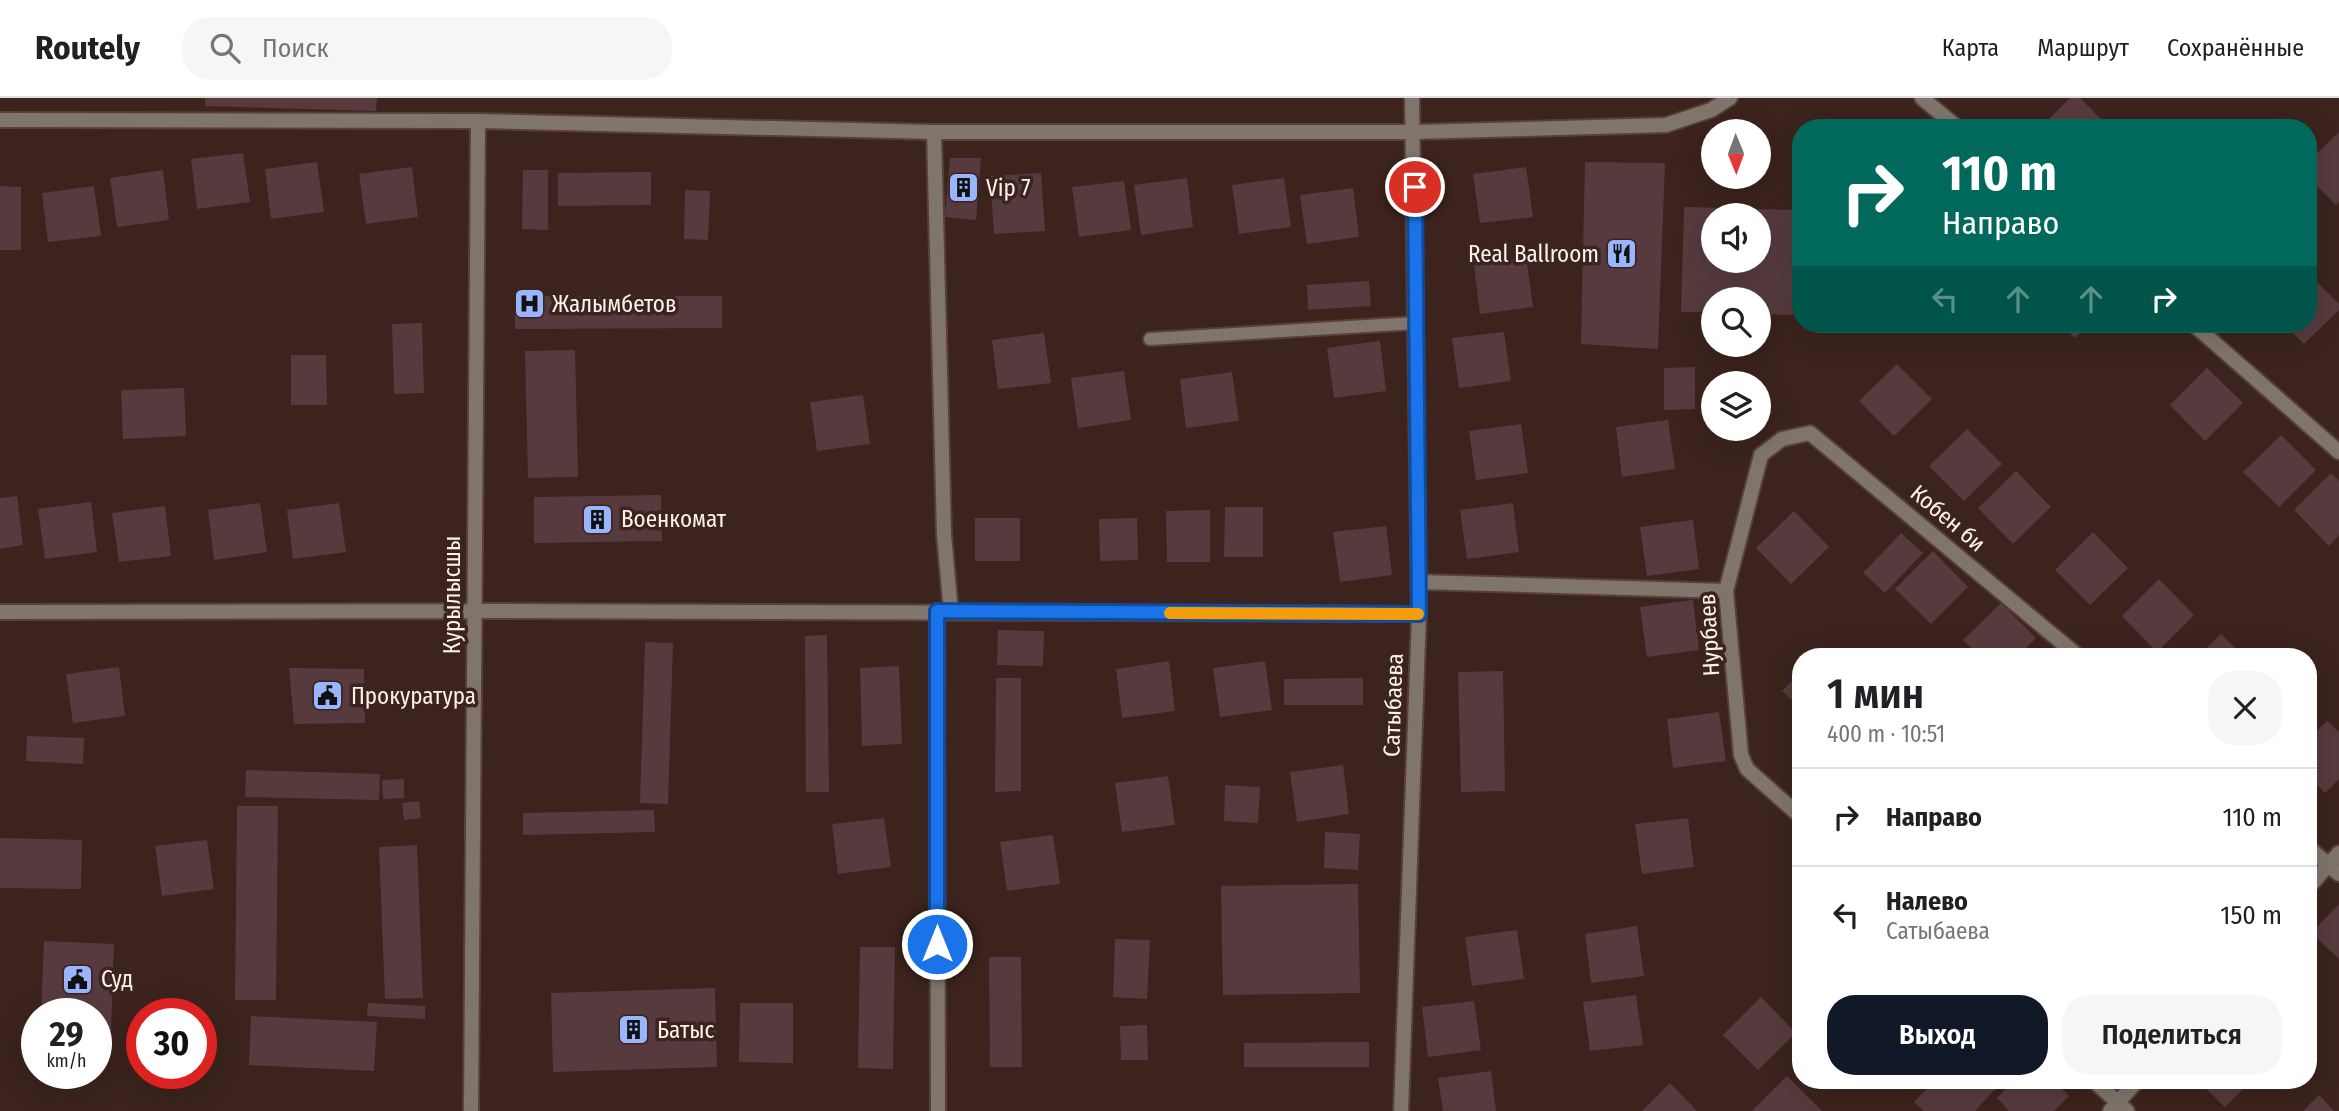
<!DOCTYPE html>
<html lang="ru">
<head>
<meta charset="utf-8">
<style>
	body { margin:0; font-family:"Fira Sans Condensed",sans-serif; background:#f6f6f6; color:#202124; height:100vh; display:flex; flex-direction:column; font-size:26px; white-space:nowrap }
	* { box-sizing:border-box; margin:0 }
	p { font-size:23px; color:#757577 }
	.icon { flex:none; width:38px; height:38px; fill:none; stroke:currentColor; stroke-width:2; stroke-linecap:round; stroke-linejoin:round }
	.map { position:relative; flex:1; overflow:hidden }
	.drawer { position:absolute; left:1792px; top:550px; width:525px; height:441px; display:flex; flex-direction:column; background:#fff; border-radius:28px; box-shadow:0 7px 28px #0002 }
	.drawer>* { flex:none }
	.guide { position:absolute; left:1792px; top:21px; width:525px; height:214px; border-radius:28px; box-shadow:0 7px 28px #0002; background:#00695c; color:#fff; overflow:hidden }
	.needle { width:46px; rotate:179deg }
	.buttons { position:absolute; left:1701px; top:21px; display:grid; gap:14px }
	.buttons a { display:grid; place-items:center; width:70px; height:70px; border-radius:50%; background:#fff; box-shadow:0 7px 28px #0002; font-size:35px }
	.speed { position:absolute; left:21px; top:900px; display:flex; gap:14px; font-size:35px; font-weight:700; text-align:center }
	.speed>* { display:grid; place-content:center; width:91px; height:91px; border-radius:50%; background:#fff; box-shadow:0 7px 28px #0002; line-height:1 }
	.speed small { font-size:18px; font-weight:400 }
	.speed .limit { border:10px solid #d22; background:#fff; color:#111 }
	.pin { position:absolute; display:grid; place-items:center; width:60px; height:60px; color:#fff; margin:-30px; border:4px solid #fff; border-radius:50%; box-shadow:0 2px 7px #0007 }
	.me { position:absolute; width:77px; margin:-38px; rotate:0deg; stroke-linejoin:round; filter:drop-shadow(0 0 5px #0008) }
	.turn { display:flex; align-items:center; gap:24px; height:147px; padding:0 35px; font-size:32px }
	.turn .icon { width:91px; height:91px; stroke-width:2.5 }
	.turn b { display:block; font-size:49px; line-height:60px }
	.lanes { display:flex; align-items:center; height:66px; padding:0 35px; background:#0003; justify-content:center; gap:35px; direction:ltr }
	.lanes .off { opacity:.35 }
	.round { display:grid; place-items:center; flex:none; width:74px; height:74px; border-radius:28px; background:#f6f6f6 }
	.headline { display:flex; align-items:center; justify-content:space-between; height:119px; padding:0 35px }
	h1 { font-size:42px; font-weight:600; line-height:52px }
	.cta { display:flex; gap:14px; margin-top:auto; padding:14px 35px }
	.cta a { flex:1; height:80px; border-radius:28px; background:#111827; color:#fff; font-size:28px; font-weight:600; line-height:80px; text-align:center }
	.cta a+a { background:#f6f6f6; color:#202124 }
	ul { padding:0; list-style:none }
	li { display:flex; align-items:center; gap:21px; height:98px; padding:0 35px; border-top:2px solid #e0e0e0 }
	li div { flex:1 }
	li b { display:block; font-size:26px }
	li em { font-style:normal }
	header { display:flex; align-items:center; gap:42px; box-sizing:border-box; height:98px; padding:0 35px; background:#fff; border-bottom:2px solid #e0e0e0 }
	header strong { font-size:33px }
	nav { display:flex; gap:38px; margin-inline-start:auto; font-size:24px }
	.search { width:490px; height:63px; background:#f6f6f6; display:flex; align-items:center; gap:18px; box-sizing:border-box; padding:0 24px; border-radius:28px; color:#757577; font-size:26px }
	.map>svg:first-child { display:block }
</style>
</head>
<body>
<header>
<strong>Routely</strong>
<div class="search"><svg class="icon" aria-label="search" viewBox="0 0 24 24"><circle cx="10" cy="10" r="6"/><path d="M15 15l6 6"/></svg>Поиск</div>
<nav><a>Карта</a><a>Маршрут</a><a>Сохранённые</a></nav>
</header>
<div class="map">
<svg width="2339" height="1013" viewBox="0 0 2339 1013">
	<rect width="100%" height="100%" fill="#3c231d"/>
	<path fill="#563a3e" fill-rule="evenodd" d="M 205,0 L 377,0 L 376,13 L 205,8 Z
		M 2070,0 L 2080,0 L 2110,30 L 2040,30 Z
		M 1932,25 L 1932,30 L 1858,30 L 1858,27 Z
		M 2339,34 L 2339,104 L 2336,107 L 2308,79 L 2308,64 Z
		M 243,55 L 250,104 L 197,111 L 191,61 Z
		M 950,60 L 981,60 L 976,122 L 945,119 Z
		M 317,64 L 324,114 L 271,121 L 265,71 Z
		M 1585,64 L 1665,65 L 1658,251 L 1581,246 Z
		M 412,69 L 418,119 L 366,126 L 359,76 Z
		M 1526,69 L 1533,119 L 1480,125 L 1473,76 Z
		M 163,72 L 169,122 L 117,129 L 110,80 Z
		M 523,72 L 548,72 L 548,132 L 522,131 Z
		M 651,74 L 651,107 L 558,108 L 558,75 Z
		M 1041,75 L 1045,133 L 994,136 L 990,78 Z
		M 1187,80 L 1193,129 L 1141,137 L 1134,87 Z
		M 1284,80 L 1291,129 L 1239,136 L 1232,87 Z
		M 1124,83 L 1131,132 L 1079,139 L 1072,89 Z
		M 0,88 L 21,89 L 21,152 L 0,152 Z
		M 94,88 L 101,138 L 48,144 L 42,95 Z
		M 1353,90 L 1359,139 L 1307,146 L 1300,97 Z
		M 685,92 L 710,93 L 708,142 L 684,141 Z
		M 1684,109 L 1801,112 L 1801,217 L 1759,216 L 1759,201 L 1713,201 L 1713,214 L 1681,214 ZM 1713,117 L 1759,117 L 1759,163 L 1713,163 Z
		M 1526,159 L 1533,209 L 1480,216 L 1474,167 Z
		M 2308,175 L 2339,206 L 2339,212 L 2304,246 L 2284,226 L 2308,226 Z
		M 1369,183 L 1371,208 L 1308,212 L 1307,187 Z
		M 515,198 L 722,198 L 722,230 L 515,231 Z
		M 422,225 L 424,295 L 394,296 L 392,226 Z
		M 2060,226 L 2089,226 L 2075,240 Z
		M 1504,234 L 1511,283 L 1459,290 L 1452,240 Z
		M 1044,235 L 1051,285 L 998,291 L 992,242 Z
		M 1380,243 L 1386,293 L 1334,300 L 1327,250 Z
		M 575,252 L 578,379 L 528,380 L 525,253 Z
		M 291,257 L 326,257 L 327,307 L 291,307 Z
		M 1897,266 L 1932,301 L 1894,338 L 1859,303 Z
		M 1695,269 L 1695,311 L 1664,312 L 1664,270 Z
		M 2207,270 L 2243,305 L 2205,343 L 2170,307 Z
		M 1124,273 L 1131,322 L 1078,330 L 1071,280 Z
		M 1232,274 L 1239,323 L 1186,330 L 1180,281 Z
		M 184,290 L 186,338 L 123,341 L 121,292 Z
		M 863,297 L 870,346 L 817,353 L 810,304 Z
		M 1668,322 L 1675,371 L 1622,379 L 1616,329 Z
		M 1521,326 L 1528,375 L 1476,382 L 1469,333 Z
		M 1967,331 L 2002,366 L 1964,403 L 1929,368 Z
		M 2281,337 L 2316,372 L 2279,409 L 2243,374 Z
		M 2016,373 L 2051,409 L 2013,446 L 1978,410 Z
		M 2331,375 L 2339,383 L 2339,437 L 2329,448 L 2294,412 Z
		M 661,397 L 662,443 L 534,445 L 534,399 Z
		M 17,398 L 23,447 L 0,451 L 0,400 Z
		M 91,404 L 97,454 L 45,461 L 38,411 Z
		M 260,405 L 267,454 L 214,462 L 208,412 Z
		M 339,405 L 346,454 L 293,461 L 287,412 Z
		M 1513,405 L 1519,454 L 1467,461 L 1460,412 Z
		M 165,408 L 171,458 L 119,464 L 112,415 Z
		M 1225,409 L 1263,409 L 1263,459 L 1224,459 Z
		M 1210,412 L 1210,464 L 1167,464 L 1166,413 Z
		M 1794,413 L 1829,449 L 1791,486 L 1756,450 Z
		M 975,420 L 1020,420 L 1020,463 L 975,463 Z
		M 1137,420 L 1138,462 L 1100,463 L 1099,421 Z
		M 1693,422 L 1699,471 L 1647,478 L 1640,429 Z
		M 1386,428 L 1392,477 L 1340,484 L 1333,434 Z
		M 2093,434 L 2128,470 L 2090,507 L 2055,472 Z
		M 1901,435 L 1923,455 L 1885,495 L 1863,475 Z
		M 1933,453 L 1968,489 L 1931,526 L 1895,491 Z
		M 2159,481 L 2194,517 L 2157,554 L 2122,518 Z
		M 1693,502 L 1699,552 L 1647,559 L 1640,509 Z
		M 2001,505 L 2036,540 L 2018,558 L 1979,558 L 1963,542 Z
		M 998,532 L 1044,533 L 1043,568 L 997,567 Z
		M 2221,536 L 2243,558 L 2198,558 Z
		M 827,537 L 829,694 L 806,694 L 805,538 Z
		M 645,544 L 673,545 L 668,706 L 640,705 Z
		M 1169,563 L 1175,613 L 1122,620 L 1116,571 Z
		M 1265,563 L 1272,612 L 1220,619 L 1213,570 Z
		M 899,568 L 902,646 L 862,648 L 860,570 Z
		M 119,569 L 125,618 L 73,625 L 66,576 Z
		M 289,570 L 364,571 L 365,625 L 294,626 Z
		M 1503,573 L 1505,693 L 1461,694 L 1458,574 Z
		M 1801,574 L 1801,611 L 1782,593 Z
		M 996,580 L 1021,580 L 1021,693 L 995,694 Z
		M 1363,580 L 1363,607 L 1284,607 L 1284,581 Z
		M 1719,614 L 1726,663 L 1673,670 L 1667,621 Z
		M 2327,623 L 2339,634 L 2339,681 L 2325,695 L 2308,678 L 2308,642 Z
		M 27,638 L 84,640 L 83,666 L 26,663 Z
		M 1343,667 L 1349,716 L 1297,724 L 1290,674 Z
		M 246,672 L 380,676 L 379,702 L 245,699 Z
		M 1168,678 L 1175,727 L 1122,734 L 1115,685 Z
		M 404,681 L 404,700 L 383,701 L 382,682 Z
		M 1225,687 L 1260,689 L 1258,725 L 1224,723 Z
		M 419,703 L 421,720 L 404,722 L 402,705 Z
		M 237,708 L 278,708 L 276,902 L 235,902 Z
		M 654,712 L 655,734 L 523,737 L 523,715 Z
		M 884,720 L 891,769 L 838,776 L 832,726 Z
		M 1688,720 L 1694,769 L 1642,776 L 1635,726 Z
		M 1325,734 L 1360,736 L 1358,772 L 1324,770 Z
		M 1053,737 L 1060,786 L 1007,793 L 1000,744 Z
		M 0,740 L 82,742 L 81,791 L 0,790 Z
		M 207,742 L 214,791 L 162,798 L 155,748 Z
		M 417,747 L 423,900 L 385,901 L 379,749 Z
		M 1358,786 L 1360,895 L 1223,897 L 1221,788 Z
		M 2339,806 L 2339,861 L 2311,835 Z
		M 1637,828 L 1644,878 L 1591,885 L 1585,836 Z
		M 1517,832 L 1524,881 L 1472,888 L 1465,839 Z
		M 1115,841 L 1150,842 L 1147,901 L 1113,899 Z
		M 44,843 L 114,846 L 111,933 L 96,932 L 96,915 L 41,915 Z
		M 860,849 L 895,849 L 893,971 L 858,970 Z
		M 989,859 L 1021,859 L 1022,969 L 990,969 Z
		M 715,890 L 717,969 L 553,974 L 551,895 Z
		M 1636,897 L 1643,947 L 1590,953 L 1583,904 Z
		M 1761,899 L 1796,935 L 1758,972 L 1723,937 Z
		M 1474,903 L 1481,952 L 1428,959 L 1422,909 Z
		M 368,905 L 425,908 L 425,921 L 367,918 Z
		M 740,905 L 793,905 L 793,965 L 739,964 Z
		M 251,918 L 377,924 L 374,973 L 249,967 Z
		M 1147,927 L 1148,962 L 1121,962 L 1120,928 Z
		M 1369,944 L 1369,969 L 1244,969 L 1244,945 Z
		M 1491,973 L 1496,1013 L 1443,1013 L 1438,980 Z
		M 1787,978 L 1822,1013 L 1752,1013 Z
		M 1935,982 L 1989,982 L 1997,989 L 1975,1013 L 1924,1013 L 1914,1004 Z
		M 2015,982 L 2053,982 L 2069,998 L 2054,1013 L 2009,1013 L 1997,1000 Z
		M 2197,982 L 2252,982 L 2225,1009 Z
		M 1670,985 L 1697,1013 L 1642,1013 Z
		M 2319,997 L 2334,1013 L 2303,1013 Z"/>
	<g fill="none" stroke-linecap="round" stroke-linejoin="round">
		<defs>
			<path id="service" d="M 1150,241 L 1416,225"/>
			<path id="minor" d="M 1922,0 L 1958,30
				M 934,34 L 944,437 L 951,514
				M 2193,226 L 2339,354
				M 1420,484 L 1726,493
				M 937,513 L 938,1013
				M 0,514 L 475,513 L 1419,516
				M 1801,719 L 1747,671 L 1741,657 L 1726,493 L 1761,357 L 1782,341 L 1810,335 L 2078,558
				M 2308,749 L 2339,776
				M 2308,790 L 2339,755
				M 2093,982 L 2127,1013
				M 471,1013 L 478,23
				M 1401,1013 L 1419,516 L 1412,0
				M 2110,1013 L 2138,982"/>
			<path id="tertiary" d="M 0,22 L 478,23 L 934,34 L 1414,34 L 1666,27 L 1711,12 L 1730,0"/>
		</defs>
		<use href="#service" stroke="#57403a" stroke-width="16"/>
		<use href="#minor" stroke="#57403a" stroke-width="18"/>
		<use href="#tertiary" stroke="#57403a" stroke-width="18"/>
		<use href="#service" stroke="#7f756c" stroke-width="12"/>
		<use href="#minor" stroke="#7f756c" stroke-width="14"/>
		<use href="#tertiary" stroke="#7f756c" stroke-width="14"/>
	</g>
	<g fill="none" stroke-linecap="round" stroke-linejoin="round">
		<defs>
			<path id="route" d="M 937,846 L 937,513 L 1419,516 L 1415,89"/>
		</defs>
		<use href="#route" stroke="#114b97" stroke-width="18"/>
		<use href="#route" stroke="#1a73e8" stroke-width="12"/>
		<path stroke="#f59e0b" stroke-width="12" d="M 1170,515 L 1418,516"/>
	</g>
	<defs>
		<symbol id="building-square" viewBox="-11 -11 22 22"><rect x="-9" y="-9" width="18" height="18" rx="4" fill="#99b5fd" stroke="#3c231d"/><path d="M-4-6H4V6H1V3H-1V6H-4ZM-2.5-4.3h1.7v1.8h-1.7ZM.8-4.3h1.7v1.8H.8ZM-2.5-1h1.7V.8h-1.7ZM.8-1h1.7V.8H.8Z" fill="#111"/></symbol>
		<symbol id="restaurant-square" viewBox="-11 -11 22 22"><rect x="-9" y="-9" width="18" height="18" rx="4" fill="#99b5fd" stroke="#3c231d"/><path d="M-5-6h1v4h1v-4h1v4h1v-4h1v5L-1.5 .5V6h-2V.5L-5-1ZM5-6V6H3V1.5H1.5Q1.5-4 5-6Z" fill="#111"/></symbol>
		<symbol id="hospital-square" viewBox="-11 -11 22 22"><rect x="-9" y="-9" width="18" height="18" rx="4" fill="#99b5fd" stroke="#3c231d"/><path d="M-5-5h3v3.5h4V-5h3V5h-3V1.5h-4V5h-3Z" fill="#111"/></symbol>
		<symbol id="civic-square" viewBox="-11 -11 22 22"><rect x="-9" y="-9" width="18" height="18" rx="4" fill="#99b5fd" stroke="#3c231d"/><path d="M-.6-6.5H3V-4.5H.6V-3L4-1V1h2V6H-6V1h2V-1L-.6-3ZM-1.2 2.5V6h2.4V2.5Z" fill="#111"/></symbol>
	</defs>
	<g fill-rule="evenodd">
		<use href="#building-square" x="946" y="72" width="35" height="35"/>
		<use href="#restaurant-square" x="1604" y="138" width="35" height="35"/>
		<use href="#hospital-square" x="512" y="188" width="35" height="35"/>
		<use href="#building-square" x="580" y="404" width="35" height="35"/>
		<use href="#civic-square" x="310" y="580" width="35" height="35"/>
		<use href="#civic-square" x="60" y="864" width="35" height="35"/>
		<use href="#building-square" x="616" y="914" width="35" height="35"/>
	</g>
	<g text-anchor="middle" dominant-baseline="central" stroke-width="7" stroke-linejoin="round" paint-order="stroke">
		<g font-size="23" fill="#fef0ed" stroke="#3c231d" text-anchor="start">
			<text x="986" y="90">Vip 7</text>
			<text x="1599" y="156" text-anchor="end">Real Ballroom</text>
			<text x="552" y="206">Жалымбетов</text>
			<text x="621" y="421">Военкомат</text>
			<text x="351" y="598">Прокуратура</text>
			<text x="101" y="881">Суд</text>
			<text x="657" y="932">Батыс</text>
		</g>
		<g font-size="23" fill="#fef0ed" stroke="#3c231d">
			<text transform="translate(1948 420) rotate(40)">Кобен би</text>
			<text transform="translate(452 497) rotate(-90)">Курылысшы</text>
			<text transform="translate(1709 537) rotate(-93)">Нурбаев</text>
			<text transform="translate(1393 607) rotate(-88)">Сатыбаева</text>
		</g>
	</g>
</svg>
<div class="buttons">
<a><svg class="needle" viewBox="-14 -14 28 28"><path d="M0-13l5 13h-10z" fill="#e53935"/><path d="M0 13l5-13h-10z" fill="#757577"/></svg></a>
<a><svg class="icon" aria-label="sound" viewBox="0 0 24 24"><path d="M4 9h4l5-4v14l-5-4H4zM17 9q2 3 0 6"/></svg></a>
<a><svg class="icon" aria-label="search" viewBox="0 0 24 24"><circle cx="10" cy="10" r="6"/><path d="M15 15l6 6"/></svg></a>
<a><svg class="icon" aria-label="layers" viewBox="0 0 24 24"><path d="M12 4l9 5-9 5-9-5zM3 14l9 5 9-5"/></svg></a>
</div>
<div class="speed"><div>29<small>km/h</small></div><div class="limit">30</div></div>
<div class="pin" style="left:1415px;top:89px;background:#d93025"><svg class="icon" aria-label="arrive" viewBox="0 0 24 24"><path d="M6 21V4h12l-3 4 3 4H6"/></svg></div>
<svg class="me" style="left:937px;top:846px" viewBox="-20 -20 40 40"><circle r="17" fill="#1a73e8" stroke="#fff" stroke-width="3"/><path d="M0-11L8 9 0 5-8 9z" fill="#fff"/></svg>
<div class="guide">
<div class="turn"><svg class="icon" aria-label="right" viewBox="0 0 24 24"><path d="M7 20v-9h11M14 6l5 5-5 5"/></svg><div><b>110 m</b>Направо</div></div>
<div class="lanes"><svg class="icon off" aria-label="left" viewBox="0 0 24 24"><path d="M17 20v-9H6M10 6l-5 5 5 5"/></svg><svg class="icon off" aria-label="ahead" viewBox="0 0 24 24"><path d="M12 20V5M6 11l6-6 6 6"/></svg><svg class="icon off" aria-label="ahead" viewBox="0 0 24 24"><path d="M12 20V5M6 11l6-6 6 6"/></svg><svg class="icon" aria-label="right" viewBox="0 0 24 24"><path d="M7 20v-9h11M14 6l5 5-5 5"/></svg></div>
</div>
<section class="drawer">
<div class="headline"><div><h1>1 мин</h1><p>400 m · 10:51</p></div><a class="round"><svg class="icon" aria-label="close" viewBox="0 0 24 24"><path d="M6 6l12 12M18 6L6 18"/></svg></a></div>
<ul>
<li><svg class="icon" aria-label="right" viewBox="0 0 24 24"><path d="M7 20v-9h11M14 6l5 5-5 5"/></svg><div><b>Направо</b></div><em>110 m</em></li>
<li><svg class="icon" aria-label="left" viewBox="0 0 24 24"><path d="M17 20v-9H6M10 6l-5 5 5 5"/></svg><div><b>Налево</b><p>Сатыбаева</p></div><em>150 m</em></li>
</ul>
<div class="cta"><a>Выход</a><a>Поделиться</a></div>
</section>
</div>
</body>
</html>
